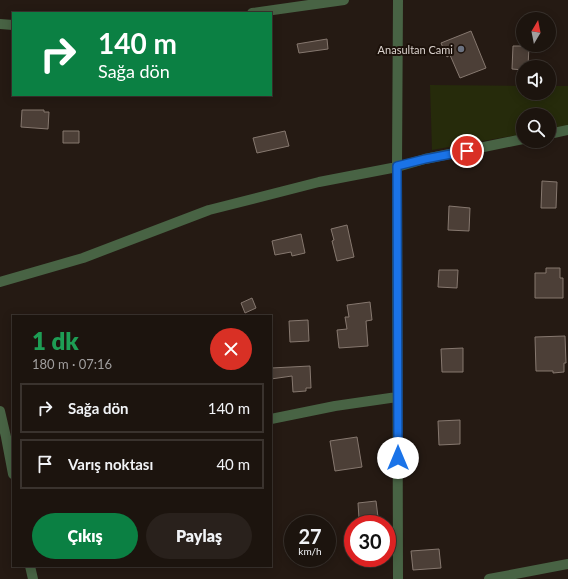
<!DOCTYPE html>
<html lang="tr">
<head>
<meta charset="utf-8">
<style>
	body { margin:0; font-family:Lato,sans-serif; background:#29211c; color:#f1f3f6; height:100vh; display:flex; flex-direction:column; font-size:15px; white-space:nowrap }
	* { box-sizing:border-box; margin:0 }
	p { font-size:13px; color:#a09e9e }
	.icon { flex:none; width:22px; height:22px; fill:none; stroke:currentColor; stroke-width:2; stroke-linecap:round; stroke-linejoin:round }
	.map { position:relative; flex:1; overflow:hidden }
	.side { position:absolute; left:12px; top:315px; width:260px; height:252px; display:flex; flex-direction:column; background:#1c140e; border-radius:0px; box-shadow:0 2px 10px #0003,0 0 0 1px #3a332e }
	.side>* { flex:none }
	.top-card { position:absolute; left:12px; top:12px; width:260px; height:84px; border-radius:0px; box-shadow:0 2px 10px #0003,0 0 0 1px #3a332e; background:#0b8043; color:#fff; overflow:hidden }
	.needle { width:26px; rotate:10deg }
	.buttons { position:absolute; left:516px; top:12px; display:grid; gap:8px }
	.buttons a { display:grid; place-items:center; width:40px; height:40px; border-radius:50%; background:#1c140e; box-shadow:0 2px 10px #0003,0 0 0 1px #3a332e; font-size:20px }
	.speed { position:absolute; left:284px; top:515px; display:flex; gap:8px; font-size:20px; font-weight:700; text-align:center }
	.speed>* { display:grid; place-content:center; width:52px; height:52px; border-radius:50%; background:#1c140e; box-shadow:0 2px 10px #0003,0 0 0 1px #3a332e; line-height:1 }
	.speed small { font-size:10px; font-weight:400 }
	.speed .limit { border:6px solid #d22; background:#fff; color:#111 }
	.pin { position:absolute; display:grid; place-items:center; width:34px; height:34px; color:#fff; margin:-17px; border:2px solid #fff; border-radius:50%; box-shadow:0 1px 4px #0007 }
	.me { position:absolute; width:44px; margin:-22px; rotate:0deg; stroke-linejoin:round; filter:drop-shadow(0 0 3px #0008) }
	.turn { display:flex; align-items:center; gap:14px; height:84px; padding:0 20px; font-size:18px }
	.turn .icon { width:52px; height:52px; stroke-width:2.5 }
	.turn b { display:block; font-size:28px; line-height:34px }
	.round { display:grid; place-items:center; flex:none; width:42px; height:42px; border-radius:21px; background:#29211c }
	.headline { display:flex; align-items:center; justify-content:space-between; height:68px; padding:0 20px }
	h1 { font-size:24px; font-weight:800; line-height:30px; color:#1e9e55 }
	.cta { display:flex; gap:8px; margin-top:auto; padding:8px 20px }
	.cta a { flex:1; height:46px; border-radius:24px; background:#0b8043; color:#fff; font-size:16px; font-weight:800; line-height:46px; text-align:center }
	.cta a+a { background:#29211c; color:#f1f3f6 }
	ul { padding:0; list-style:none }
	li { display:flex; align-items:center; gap:12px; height:50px; margin:0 8px 6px; padding:0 12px; border:2px solid #3a332e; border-radius:0px }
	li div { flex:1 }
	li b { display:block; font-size:15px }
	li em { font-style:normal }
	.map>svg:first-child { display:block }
</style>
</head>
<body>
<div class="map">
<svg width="568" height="579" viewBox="0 0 568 579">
	<rect width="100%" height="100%" fill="#251a13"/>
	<path fill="#262b0b" d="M 430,85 L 523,86 L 523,93 L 549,93 L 549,86 L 568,86 L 568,125 L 549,129 L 549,115 L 523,115 L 523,134 L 432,150 Z"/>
	<path fill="#4c3f37" stroke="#86786f" d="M 471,31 L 486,68 L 460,78 L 450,55 L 447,57 L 441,43 Z
		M 327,39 L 328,49 L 299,53 L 297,44 Z
		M 513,46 L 529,46 L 528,67 L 523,67 L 523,70 L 512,69 Z
		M 22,110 L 44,110 L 44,112 L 49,112 L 48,129 L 21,127 Z
		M 63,131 L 79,131 L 79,143 L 63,143 Z
		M 285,131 L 289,146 L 257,153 L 253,138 Z
		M 542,181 L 557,182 L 556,208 L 541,208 Z
		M 449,206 L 470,208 L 469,231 L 448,230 Z
		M 347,225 L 354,257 L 337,261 L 332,241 L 334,240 L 331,229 Z
		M 301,234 L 305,253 L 292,256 L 291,252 L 275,255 L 272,241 Z
		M 546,268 L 560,268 L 560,278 L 563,278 L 563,298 L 535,298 L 535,273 L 546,273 Z
		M 439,270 L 458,270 L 457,288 L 438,287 Z
		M 252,298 L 256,308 L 245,313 L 241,303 Z
		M 370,302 L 372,320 L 366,321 L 368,346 L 339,348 L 337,330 L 347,329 L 345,317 L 349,317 L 347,305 Z
		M 308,320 L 309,341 L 290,342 L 289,321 Z
		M 565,336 L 566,363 L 564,363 L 564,372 L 553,373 L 553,371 L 536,371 L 535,337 Z
		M 463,348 L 463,372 L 442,372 L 441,349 Z
		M 310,366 L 311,388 L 306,388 L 306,391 L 293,392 L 292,376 L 271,379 L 271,368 Z
		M 460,420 L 460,444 L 439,445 L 438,421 Z
		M 357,437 L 362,467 L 335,471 L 330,441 Z
		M 376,501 L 378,517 L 359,519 L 358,503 Z
		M 439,549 L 441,568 L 413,570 L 411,551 Z"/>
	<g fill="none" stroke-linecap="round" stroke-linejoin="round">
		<path stroke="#486344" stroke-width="10" d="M 398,0 L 397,167 L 398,579
			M 252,13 L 344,0
			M 0,24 L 13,25
			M 549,134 L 568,130
			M 0,282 L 83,258 L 209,210 L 319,182 L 397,167 L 425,159 L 523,139
			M 0,411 L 6,437 L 13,474
			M 271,419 L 335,406 L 397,397
			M 30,566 L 33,579
			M 489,579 L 568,564"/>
	</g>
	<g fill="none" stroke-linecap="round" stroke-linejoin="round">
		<defs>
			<path id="route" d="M 398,458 L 397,166 L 425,159 L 467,151"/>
		</defs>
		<use href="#route" stroke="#114b97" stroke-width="10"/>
		<use href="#route" stroke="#1a73e8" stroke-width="7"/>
	</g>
	<circle fill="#6b7280" stroke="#1c110a" stroke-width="1.5" cx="461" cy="49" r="4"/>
	<g text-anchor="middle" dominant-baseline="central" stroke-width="4" stroke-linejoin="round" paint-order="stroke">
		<g font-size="11" fill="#dbd3ce" stroke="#1c110a" text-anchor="end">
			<text x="453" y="49">Anasultan Cami</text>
		</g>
	</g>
</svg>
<div class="buttons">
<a><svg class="needle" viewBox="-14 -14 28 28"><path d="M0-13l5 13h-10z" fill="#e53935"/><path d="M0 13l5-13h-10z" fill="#a09e9e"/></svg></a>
<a><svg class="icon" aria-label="sound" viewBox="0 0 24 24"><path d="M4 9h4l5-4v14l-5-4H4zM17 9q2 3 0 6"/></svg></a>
<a><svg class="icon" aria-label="search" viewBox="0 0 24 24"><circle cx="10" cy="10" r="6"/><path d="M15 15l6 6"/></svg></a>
</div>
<div class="speed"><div>27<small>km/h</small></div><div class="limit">30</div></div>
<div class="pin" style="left:467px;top:151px;background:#d93025"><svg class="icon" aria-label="arrive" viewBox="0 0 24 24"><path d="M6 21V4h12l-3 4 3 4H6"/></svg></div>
<svg class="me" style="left:398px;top:458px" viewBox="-20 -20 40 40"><circle r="19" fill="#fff"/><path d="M0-13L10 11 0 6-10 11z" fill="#1a73e8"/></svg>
<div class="top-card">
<div class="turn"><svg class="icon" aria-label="right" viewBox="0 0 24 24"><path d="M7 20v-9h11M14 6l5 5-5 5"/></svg><div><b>140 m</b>Sağa dön</div></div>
</div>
<section class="side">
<div class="headline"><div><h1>1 dk</h1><p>180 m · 07:16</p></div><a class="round" style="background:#d93025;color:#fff"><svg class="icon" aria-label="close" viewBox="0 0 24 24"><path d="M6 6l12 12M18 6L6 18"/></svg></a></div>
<ul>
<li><svg class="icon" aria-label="right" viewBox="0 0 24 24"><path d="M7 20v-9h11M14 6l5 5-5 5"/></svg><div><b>Sağa dön</b></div><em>140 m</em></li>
<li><svg class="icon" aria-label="arrive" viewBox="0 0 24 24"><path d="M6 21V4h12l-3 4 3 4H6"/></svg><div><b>Varış noktası</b></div><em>40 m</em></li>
</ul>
<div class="cta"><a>Çıkış</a><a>Paylaş</a></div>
</section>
</div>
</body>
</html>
